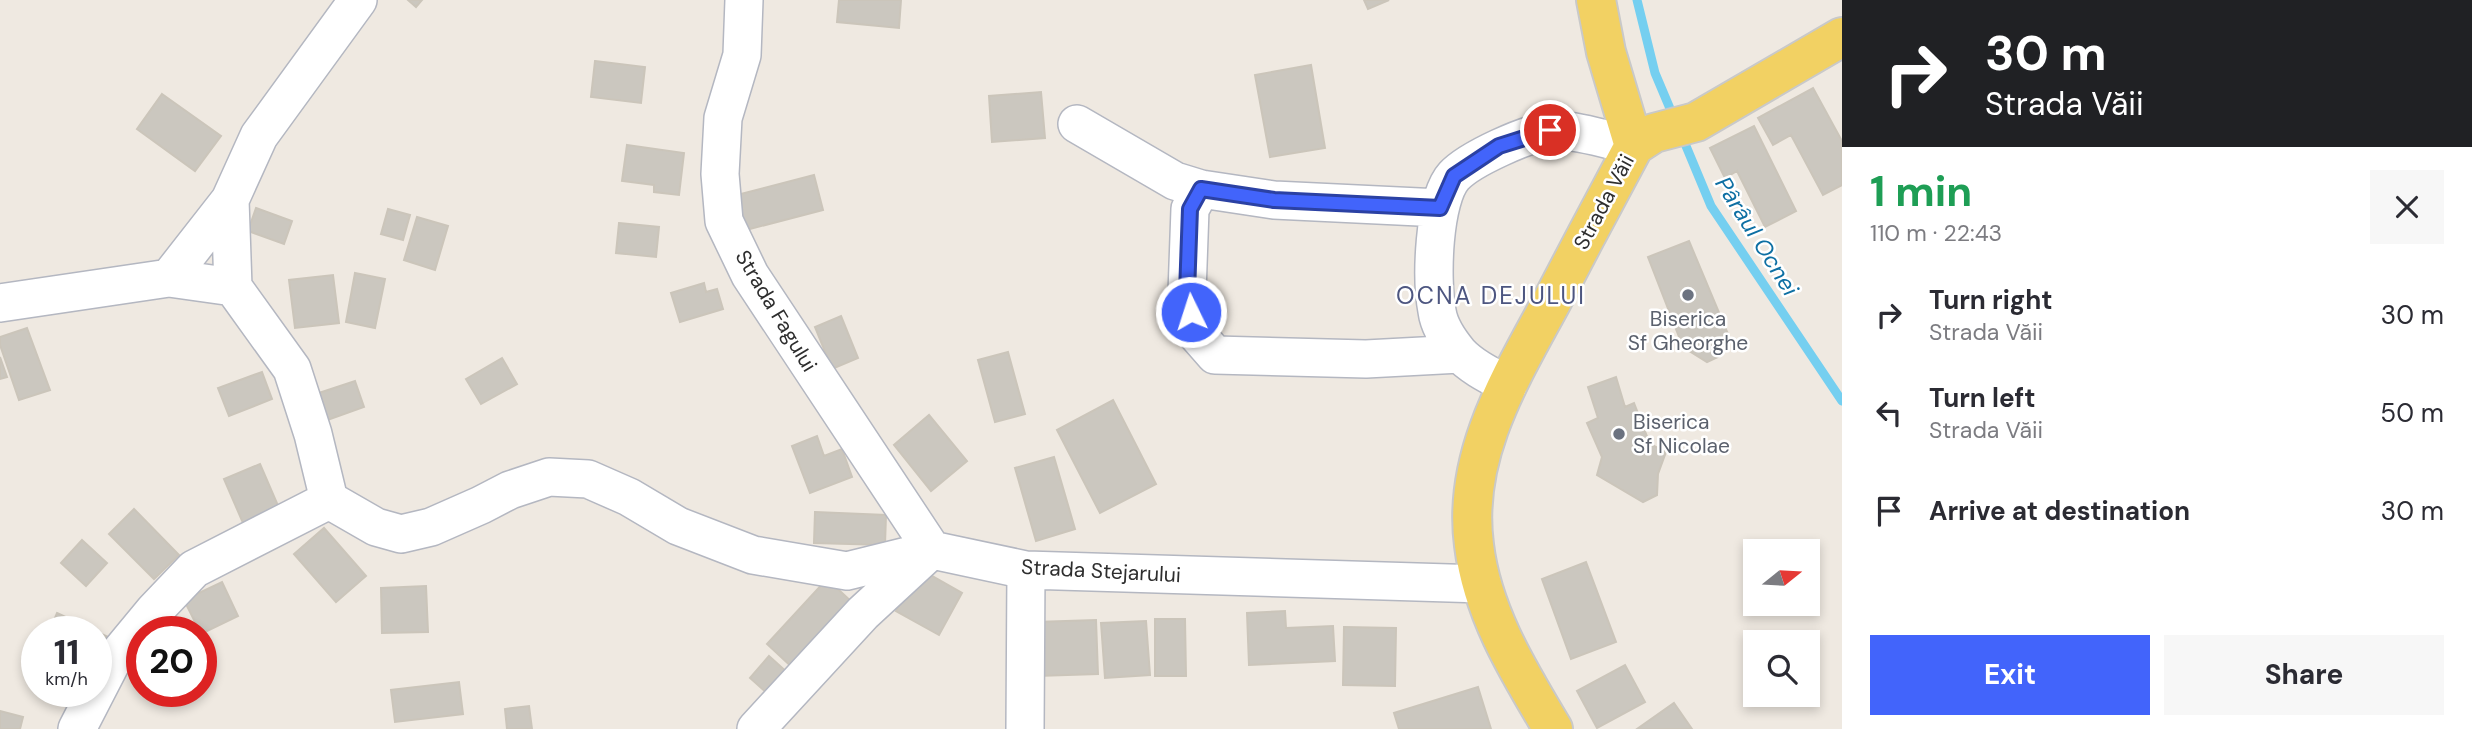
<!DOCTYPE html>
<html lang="en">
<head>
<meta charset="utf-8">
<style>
	body { margin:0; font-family:"DM Sans",sans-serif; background:#f7f7f7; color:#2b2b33; height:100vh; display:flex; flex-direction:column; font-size:26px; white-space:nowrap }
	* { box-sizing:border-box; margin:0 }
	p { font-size:23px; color:#7c7c81 }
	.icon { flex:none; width:38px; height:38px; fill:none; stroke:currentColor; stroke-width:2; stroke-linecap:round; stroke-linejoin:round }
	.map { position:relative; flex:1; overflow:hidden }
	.details { display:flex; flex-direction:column; background:#fff; width:630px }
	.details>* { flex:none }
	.hud { background:#202124; color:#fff; overflow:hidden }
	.needle { width:46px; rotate:72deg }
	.fabs { position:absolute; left:1743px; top:539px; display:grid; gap:14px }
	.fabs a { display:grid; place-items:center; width:77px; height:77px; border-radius:0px; background:#fff; box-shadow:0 4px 10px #0003; font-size:35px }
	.speed { position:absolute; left:21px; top:616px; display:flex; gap:14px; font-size:35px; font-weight:700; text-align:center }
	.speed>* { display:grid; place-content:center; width:91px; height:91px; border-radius:50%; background:#fff; box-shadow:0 4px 10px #0003; line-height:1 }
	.speed small { font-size:18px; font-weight:400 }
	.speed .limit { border:10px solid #d22; background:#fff; color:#111 }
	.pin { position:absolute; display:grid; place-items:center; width:60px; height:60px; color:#fff; margin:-30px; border:4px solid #fff; border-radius:50%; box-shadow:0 2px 7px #0007 }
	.me { position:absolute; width:77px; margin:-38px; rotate:356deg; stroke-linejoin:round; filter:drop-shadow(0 0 5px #0008) }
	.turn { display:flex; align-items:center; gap:24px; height:147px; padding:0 28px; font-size:32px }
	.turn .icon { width:91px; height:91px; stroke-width:2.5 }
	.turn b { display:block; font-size:49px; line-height:60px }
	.round { display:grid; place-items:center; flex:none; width:74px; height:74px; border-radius:0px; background:#f7f7f7 }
	.overview { display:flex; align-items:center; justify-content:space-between; height:119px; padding:0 28px }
	h1 { font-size:42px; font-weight:700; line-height:52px; color:#1e9e55 }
	.cta { display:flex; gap:14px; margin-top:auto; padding:14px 28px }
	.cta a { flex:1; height:80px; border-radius:0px; background:#4264fb; color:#fff; font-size:28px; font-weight:700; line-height:80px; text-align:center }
	.cta a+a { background:#f7f7f7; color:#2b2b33 }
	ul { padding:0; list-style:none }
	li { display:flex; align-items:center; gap:21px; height:98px; padding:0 28px }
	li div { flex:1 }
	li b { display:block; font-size:26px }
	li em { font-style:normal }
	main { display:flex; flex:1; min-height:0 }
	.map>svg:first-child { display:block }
</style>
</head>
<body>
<main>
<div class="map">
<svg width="1842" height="729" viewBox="0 0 1842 729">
	<rect width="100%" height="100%" fill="#efe9e1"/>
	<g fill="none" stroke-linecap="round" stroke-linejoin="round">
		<path stroke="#75cff0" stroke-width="9" d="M 1637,0 L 1655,73 L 1674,118
			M 1681,134 L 1711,206 L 1842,401"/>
	</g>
	<path fill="#cbc7bf" stroke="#cbc5ba" stroke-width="2" d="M 408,0 L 422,0 L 416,7 Z
		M 839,0 L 901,0 L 899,28 L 837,22 Z
		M 1364,0 L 1389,0 L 1368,9 Z
		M 595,61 L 645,67 L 641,103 L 591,97 Z
		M 1311,65 L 1325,148 L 1270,157 L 1255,75 Z
		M 1813,88 L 1842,141 L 1842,185 L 1823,195 L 1791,135 L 1773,145 L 1758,118 Z
		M 1041,92 L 1045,138 L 992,142 L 989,96 Z
		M 162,94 L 221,136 L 195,171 L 137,129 Z
		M 1754,126 L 1796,211 L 1765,227 L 1737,171 L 1725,178 L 1710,148 Z
		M 627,145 L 684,153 L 679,195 L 654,192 L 654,185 L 622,181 Z
		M 814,175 L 823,210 L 746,230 L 737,195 Z
		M 256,208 L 292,221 L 284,244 L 248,231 Z
		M 388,209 L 410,215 L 403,240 L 381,234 Z
		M 417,217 L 448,226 L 435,270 L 404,260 Z
		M 619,223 L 659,227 L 656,257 L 616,253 Z
		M 1689,241 L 1728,334 L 1720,356 L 1707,362 L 1683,347 L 1648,257 Z
		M 355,273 L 385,279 L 375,328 L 346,322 Z
		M 333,275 L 339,323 L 295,328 L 289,280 Z
		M 704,283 L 706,292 L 717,289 L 723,309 L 680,322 L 671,293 Z
		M 841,316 L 858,358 L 832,369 L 815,327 Z
		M 27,328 L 50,390 L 19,400 L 0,345 L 0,337 Z
		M 1008,352 L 1025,414 L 995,422 L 978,360 Z
		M 0,357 L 7,377 L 0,379 Z
		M 502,358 L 517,384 L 481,404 L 466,379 Z
		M 262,372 L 272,399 L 229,416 L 218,388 Z
		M 1616,377 L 1625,407 L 1634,403 L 1650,444 L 1666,452 L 1658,474 L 1657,495 L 1643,502 L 1597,475 L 1602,457 L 1587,423 L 1598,418 L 1588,387 Z
		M 355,381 L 364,407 L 322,422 L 313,395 Z
		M 1113,400 L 1156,484 L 1100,513 L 1057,430 Z
		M 929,415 L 967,461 L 931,491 L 894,445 Z
		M 817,436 L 824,456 L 842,449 L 852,477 L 810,493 L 792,446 Z
		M 1054,457 L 1075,529 L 1036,541 L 1015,468 Z
		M 260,464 L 279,508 L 243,523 L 224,479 Z
		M 134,509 L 179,555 L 154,579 L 109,534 Z
		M 815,512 L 886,515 L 885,545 L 814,543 Z
		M 324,528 L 366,576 L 336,602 L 294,554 Z
		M 82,540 L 107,563 L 86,586 L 61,563 Z
		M 1586,562 L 1616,642 L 1571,659 L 1542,579 Z
		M 920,569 L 962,593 L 939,635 L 896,611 Z
		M 827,579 L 853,603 L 794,669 L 767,644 Z
		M 222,582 L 238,616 L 201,634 L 184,600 Z
		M 426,586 L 428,632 L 382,633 L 381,588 Z
		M 1285,611 L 1286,628 L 1333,626 L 1335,661 L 1249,665 L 1247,613 Z
		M 57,613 L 108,637 L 96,663 L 96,632 L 49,632 Z
		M 1155,619 L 1185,619 L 1186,676 L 1155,676 Z
		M 1096,620 L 1098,674 L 1037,676 L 1035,622 Z
		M 1146,621 L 1150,675 L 1105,678 L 1101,623 Z
		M 169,622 L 174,632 L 150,632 Z
		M 1344,627 L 1396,628 L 1395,686 L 1343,685 Z
		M 769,656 L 789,674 L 769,695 L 750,678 Z
		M 1625,665 L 1645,702 L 1597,728 L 1577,691 Z
		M 459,682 L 463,714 L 395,722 L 391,690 Z
		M 1478,687 L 1491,729 L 1399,729 L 1394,713 Z
		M 1674,703 L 1692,729 L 1637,729 Z
		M 529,706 L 532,729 L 507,729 L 505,709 Z
		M 0,711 L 23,717 L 20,729 L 0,729 Z"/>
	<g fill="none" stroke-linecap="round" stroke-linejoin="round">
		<defs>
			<path id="minor" d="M 744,0 L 742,55 L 723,118 L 720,174 L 724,221 L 750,275 L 932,550
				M 1077,124 L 1175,181 L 1201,189 L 1274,200 L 1440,208
				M 1201,189 L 1190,209 L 1187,293 L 1194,331 L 1215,355 L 1366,359 L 1460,354
				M 230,200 L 233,287
				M 169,278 L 230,200 L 259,136 L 358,0
				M 0,303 L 169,278 L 233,287 L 292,369 L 313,434 L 329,500 L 376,527 L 401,534 L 431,527 L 481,505 L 510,490 L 549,477 L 588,479 L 629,497 L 678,526 L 753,555 L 847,571 L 932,550 L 1026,570 L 1482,584
				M 1508,385 C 1491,376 1472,367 1459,353 C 1449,341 1439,326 1437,311 C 1431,280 1433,199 1454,176 C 1470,159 1527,133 1550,131 C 1572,128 1611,141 1634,146
				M 77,729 L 111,663 L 154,611 L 194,569 L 329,500
				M 756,729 L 863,613 L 928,553
				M 1025,729 L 1026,570"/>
			<path id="major" d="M 1596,0 L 1606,52 L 1634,146
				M 1553,729 C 1519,672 1482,613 1474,545 C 1462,455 1511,377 1552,301 C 1579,249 1606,198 1634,146 L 1654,133 L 1696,122 L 1842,37"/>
		</defs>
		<use href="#minor" stroke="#b4b7c1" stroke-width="40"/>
		<use href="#major" stroke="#c9c9c9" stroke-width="42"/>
		<use href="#minor" stroke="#fff" stroke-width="37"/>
		<use href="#major" stroke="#f2d163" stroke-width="38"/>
	</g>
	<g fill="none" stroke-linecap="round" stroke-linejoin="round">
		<defs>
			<path id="route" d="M 1191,312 L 1187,293 L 1190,209 L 1201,189 L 1274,200 L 1440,208 L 1454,176 L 1499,146 L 1550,130"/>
		</defs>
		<use href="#route" stroke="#2b41a3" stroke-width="18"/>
		<use href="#route" stroke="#4264fb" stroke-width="12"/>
	</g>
	<g fill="#6b7280" stroke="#fff" stroke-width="2.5">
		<circle cx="1688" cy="295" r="7"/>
		<circle cx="1619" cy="434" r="7"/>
	</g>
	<g text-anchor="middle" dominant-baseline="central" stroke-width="5" stroke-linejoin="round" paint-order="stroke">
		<g font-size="21" fill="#2e2e2e" stroke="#fff">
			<text transform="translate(1604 202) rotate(-62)">Strada Văii</text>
			<text transform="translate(776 311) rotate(59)">Strada Fagului</text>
			<text transform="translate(1101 571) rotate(3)">Strada Stejarului</text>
		</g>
		<g font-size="21" fill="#5b616d" stroke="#fff">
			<text x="1688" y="319">Biserica<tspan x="1688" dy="24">Sf Gheorghe</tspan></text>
			<text x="1633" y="422" text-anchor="start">Biserica<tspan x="1633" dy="24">Sf Nicolae</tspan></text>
		</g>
		<g font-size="23" font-style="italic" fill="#0d6fa3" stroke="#fff">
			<text transform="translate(1757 236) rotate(58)">Pârâul Ocnei</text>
		</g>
		<g font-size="24" letter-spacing="2" fill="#4d5680" stroke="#fff">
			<text x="1491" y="295">OCNA DEJULUI</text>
		</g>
	</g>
</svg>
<div class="fabs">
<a><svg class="needle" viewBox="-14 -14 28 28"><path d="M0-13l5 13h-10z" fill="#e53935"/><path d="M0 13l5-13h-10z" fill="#7c7c81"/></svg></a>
<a><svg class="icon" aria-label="search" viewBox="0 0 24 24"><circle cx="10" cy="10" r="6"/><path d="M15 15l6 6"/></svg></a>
</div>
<div class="speed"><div>11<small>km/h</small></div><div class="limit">20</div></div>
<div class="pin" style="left:1550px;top:130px;background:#d93025"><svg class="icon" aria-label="arrive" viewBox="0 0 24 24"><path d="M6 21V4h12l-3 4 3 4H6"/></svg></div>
<svg class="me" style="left:1191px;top:312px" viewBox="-20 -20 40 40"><circle r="17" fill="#4264fb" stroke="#fff" stroke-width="3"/><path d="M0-11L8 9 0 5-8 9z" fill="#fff"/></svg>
</div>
<section class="details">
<div class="hud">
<div class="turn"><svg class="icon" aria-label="right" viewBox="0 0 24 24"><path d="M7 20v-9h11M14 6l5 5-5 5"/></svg><div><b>30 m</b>Strada Văii</div></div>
</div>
<div class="overview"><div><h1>1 min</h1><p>110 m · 22:43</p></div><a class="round"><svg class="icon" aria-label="close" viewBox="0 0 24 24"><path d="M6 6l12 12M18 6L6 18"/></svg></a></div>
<ul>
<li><svg class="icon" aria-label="right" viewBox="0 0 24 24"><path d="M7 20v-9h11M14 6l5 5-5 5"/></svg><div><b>Turn right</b><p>Strada Văii</p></div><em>30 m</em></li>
<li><svg class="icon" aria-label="left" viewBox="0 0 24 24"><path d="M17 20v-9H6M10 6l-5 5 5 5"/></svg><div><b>Turn left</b><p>Strada Văii</p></div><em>50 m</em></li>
<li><svg class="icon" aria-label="arrive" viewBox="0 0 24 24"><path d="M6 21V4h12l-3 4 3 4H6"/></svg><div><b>Arrive at destination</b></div><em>30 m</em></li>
</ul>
<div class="cta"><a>Exit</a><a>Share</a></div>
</section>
</main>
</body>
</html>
